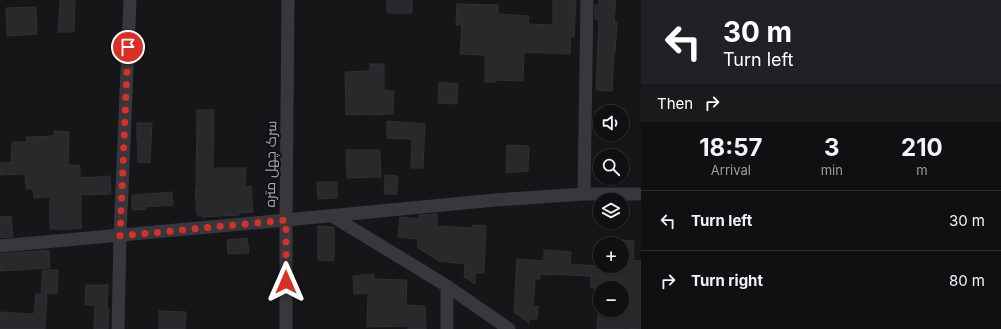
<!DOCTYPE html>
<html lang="en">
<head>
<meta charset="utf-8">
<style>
	body { margin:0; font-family:Inter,Cairo,sans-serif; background:#19191b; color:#f1f3f6; height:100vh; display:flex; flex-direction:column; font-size:15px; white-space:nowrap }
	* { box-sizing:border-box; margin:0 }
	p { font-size:13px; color:#9c9d9f }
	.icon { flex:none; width:22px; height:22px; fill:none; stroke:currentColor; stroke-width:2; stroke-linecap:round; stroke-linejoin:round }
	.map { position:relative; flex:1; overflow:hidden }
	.details { display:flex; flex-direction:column; background:#101012; width:360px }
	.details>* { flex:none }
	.top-card { background:#202124; color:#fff; overflow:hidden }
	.tools { position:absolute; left:593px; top:105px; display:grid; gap:8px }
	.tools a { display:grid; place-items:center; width:36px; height:36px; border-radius:50%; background:#101012; box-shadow:0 1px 3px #0004,0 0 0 1px #303032; font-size:20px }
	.pin { position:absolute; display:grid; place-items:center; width:34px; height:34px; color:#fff; margin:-17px; border:2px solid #fff; border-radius:50%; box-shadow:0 1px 4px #0007 }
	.me { position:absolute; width:44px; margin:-22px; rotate:0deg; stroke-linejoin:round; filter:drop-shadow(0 0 3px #0008) }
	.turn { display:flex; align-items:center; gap:14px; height:84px; padding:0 16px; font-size:18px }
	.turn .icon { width:52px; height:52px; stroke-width:2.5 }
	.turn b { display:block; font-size:28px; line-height:34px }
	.then { display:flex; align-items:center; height:38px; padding:0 16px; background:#0003; gap:8px; font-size:15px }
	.eta { display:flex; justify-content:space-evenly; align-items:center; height:68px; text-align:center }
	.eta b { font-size:24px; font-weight:700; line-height:28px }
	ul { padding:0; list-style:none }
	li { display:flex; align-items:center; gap:12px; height:60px; padding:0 16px; border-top:1px solid #303032 }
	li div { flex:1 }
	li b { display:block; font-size:15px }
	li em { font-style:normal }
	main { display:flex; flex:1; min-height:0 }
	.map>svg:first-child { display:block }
</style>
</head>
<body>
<main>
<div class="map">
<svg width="641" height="329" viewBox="0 0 641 329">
	<rect width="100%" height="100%" fill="#161618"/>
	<path fill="#29292c" stroke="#303034" d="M 60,0 L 75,0 L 74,32 L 58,32 Z
		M 387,0 L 412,0 L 412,13 L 387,13 Z
		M 553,0 L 576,0 L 574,37 L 571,36 L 570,54 L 524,52 L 523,81 L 495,80 L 495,82 L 485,82 L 485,55 L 460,54 L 462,25 L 456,25 L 457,4 L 498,5 L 498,14 L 529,16 L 528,24 L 553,25 Z
		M 599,0 L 616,0 L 614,22 L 617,22 L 615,53 L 614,53 L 612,91 L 596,90 L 599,20 L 595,19 L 595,5 L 599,5 Z
		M 36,7 L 37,34 L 7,36 L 6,8 Z
		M 370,64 L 384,64 L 384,90 L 394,91 L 393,114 L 346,115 L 345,72 L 370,71 Z
		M 439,82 L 458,84 L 457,104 L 438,103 Z
		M 197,110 L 214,110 L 213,168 L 246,168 L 245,187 L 251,186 L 253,212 L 239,213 L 239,215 L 202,217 L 202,215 L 197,215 L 195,190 L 196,190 Z
		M 387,121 L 425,124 L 423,168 L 411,168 L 412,139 L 387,138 Z
		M 137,123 L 152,123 L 150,163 L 138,162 L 138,142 L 137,142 Z
		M 54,131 L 69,132 L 68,165 L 80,166 L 80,178 L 110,176 L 111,194 L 81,195 L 81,228 L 69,229 L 50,229 L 50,197 L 34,198 L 33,189 L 26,189 L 25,174 L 0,175 L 0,163 L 11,162 L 12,142 L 27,142 L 26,137 L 54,136 Z
		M 507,145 L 529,146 L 528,171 L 506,173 Z
		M 346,150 L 380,150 L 381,177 L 347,178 Z
		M 385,175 L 398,176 L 397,194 L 384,194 Z
		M 317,182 L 337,182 L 337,198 L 318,199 Z
		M 172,192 L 173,205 L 146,207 L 146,209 L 132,210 L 132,195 Z
		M 437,214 L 437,226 L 473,228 L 473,225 L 486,226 L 484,273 L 475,273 L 475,284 L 464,277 L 465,264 L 439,261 L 418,248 L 418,239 L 398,237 L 400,217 L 419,219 L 419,215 Z
		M 11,216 L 13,237 L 0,238 L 0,217 Z
		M 318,226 L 334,227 L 334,261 L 318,260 Z
		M 247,238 L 249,253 L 228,254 L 227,240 Z
		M 622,240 L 634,241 L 633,260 L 641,261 L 641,329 L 624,328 L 624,329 L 597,329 L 598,314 L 624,315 L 626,292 L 622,292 L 622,288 L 591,288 L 591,276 L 540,274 L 540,279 L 535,279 L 533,306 L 538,306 L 537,319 L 529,319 L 529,323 L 514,312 L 517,259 L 544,261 L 544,250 L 571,252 L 570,264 L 600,266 L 622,266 Z
		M 49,250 L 50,268 L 0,271 L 0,254 Z
		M 43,270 L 58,270 L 57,294 L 41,293 Z
		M 374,274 L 374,279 L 407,280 L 406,305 L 425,306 L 426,329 L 408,329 L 408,326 L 367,327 L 368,293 L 354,294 L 353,276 Z
		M 86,285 L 108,285 L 107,308 L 109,308 L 108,329 L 94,329 L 95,305 L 85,305 Z
		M 36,294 L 47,295 L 45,329 L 0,329 L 0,312 L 34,314 Z
		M 159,311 L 186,312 L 185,329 L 159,329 Z"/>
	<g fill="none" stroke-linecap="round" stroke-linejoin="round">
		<path stroke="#37383d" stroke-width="13" d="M 584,194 L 587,0
			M 332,216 L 447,286 L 509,329
			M 0,246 L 286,220 L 495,200 L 584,194 L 641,194
			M 118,329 L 120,235 L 130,0
			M 286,329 L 286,220 L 288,0
			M 447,329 L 447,286"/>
	</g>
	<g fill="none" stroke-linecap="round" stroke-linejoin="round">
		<path stroke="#d93025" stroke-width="7" stroke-dasharray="0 12.6" d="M 128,47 L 120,236 L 286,220 L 286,282"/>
	</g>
	<g text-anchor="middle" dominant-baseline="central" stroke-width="4" stroke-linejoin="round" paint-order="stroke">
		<g font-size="14" fill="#a8adb8" stroke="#111113">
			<text transform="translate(270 164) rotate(-89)">سرک چهل متره</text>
		</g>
	</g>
</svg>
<div class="tools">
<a><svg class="icon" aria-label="sound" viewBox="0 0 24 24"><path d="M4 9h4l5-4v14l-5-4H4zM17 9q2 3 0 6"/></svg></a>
<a><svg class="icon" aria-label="search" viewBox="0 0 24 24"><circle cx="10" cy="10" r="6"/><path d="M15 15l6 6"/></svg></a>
<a><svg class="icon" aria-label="layers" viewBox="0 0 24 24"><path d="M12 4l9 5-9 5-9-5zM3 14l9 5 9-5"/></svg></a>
<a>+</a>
<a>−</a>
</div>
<div class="pin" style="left:128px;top:47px;background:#d93025"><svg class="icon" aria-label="arrive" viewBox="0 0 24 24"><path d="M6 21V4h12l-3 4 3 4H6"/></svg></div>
<svg class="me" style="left:286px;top:282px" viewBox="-20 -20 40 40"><path d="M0-17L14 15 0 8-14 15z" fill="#d93025" stroke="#fff" stroke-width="4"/></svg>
</div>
<section class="details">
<div class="top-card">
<div class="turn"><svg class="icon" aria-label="left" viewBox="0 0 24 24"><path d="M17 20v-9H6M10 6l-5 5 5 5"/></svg><div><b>30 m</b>Turn left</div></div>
<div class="then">Then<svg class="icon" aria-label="right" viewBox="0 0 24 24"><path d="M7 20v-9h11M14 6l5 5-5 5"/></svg></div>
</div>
<div class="eta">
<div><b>18:57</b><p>Arrival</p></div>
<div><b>3</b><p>min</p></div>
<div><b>210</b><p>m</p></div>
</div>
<ul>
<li><svg class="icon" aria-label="left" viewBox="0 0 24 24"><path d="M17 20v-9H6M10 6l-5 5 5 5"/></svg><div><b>Turn left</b></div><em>30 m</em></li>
<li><svg class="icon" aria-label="right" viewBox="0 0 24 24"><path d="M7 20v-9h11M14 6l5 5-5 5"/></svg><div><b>Turn right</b></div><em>80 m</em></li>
</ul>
</section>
</main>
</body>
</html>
